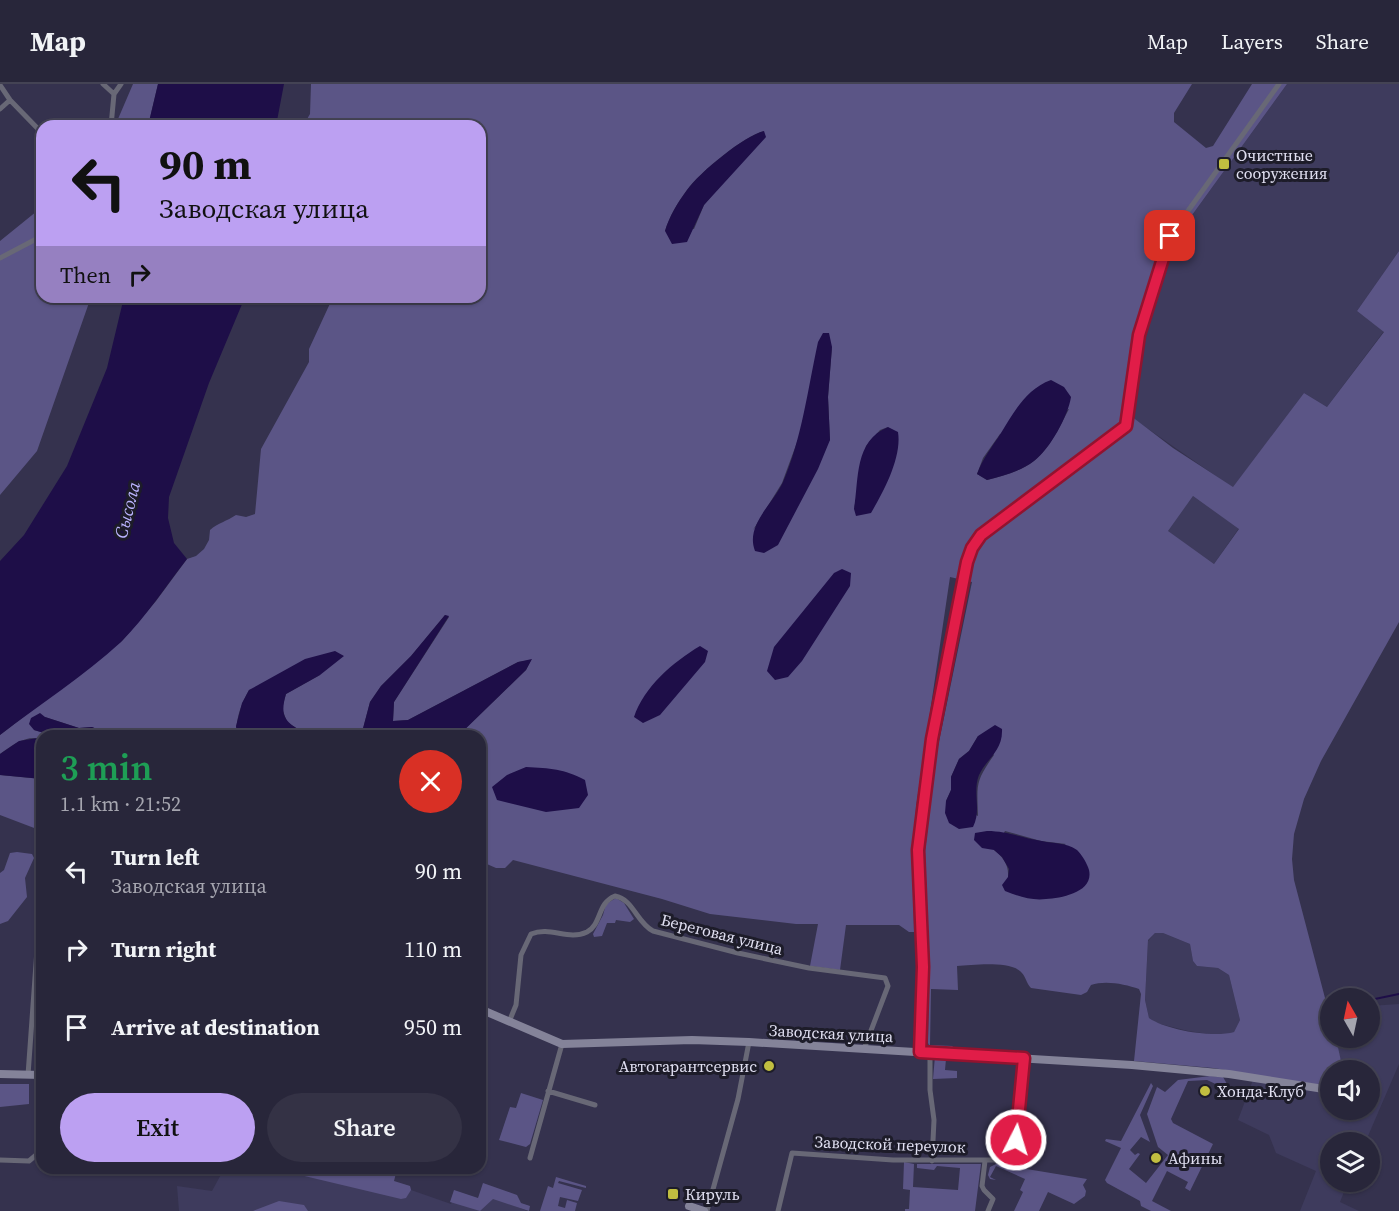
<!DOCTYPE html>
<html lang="en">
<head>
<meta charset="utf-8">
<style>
	body { margin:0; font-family:"Source Serif 4",serif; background:#343245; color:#f1f3f6; height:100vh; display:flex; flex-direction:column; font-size:22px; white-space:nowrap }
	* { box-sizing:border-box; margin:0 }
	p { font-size:20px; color:#a5a5af }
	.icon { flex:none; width:33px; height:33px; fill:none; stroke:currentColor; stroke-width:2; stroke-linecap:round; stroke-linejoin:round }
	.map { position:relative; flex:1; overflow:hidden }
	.side { position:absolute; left:36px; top:646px; width:450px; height:444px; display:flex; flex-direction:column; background:#28263a; border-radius:18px; box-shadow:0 2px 4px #0004,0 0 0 2px #444354 }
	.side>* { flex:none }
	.hud { position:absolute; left:36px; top:36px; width:450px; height:183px; border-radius:18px; box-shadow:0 2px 4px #0004,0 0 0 2px #444354; background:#bca0f2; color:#111; overflow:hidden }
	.needle { width:39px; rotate:351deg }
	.controls { position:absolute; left:1320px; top:904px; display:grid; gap:12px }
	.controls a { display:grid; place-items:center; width:60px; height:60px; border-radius:50%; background:#28263a; box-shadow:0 2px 4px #0004,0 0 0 2px #444354; font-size:30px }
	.pin { position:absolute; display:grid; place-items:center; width:51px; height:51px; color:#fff; margin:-26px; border-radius:12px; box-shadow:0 3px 9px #0006 }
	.me { position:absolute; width:66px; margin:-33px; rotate:5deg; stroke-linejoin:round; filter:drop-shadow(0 0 4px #0008) }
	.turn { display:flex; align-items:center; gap:21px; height:126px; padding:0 24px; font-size:27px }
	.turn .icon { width:78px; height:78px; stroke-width:2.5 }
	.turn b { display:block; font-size:42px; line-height:51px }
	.then { display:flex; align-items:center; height:57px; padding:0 24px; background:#0003; gap:12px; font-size:22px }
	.round { display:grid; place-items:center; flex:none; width:63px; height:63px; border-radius:32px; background:#343245 }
	.summary { display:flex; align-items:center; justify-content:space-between; height:102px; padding:0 24px }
	h1 { font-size:36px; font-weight:600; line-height:45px; color:#1e9e55 }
	.cta { display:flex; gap:12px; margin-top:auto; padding:12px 24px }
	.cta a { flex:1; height:69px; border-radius:36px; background:#bca0f2; color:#111; font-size:24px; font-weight:600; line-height:69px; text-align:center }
	.cta a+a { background:#343245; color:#f1f3f6 }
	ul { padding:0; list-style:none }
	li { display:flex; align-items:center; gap:18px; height:78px; padding:0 24px }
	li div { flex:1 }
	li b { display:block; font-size:22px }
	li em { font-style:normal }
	header { display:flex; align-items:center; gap:36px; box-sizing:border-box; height:84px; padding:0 30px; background:#28263a; border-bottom:2px solid #444354 }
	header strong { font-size:28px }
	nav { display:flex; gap:33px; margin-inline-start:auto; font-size:21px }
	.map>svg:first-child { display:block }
</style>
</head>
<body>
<header>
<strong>Map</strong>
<nav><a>Map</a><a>Layers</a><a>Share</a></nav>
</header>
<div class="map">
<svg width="1399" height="1127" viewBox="0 0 1399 1127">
	<rect width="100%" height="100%" fill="#35324e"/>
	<path fill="#3e3b5d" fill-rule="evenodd" d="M 1287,0 L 1399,0 L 1399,167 L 1357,227 L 1384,247 L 1327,323 L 1304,309 L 1233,404 L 1131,333 L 1146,233 L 1174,156 Z
		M 1193,412 L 1239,444 L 1214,480 L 1167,447 Z
		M 1155,849 L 1163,849 L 1190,860 L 1193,877 L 1197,882 L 1218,884 L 1229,891 L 1240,936 L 1234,948 L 1222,952 L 1188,947 L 1156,939 L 1149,934 L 1145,916 L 1148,857 Z
		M 1399,920 L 1399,980 L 1365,1059 L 1330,1059 L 1330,1098 L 1348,1098 L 1340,1118 L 1359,1127 L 1300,1127 L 1316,1087 L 1276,1069 L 1269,1051 L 1238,1036 L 1266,961 L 1309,925 L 1330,924 L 1330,954 L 1370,954 L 1370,922 ZM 1330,987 L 1370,987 L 1370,1026 L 1330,1026 Z
		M 224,1085 L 345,1085 L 410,1102 L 411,1106 L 451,1120 L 453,1116 L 479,1126 L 492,1112 L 527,1127 L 179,1127 L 177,1102 L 212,1107 Z"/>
	<path fill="#5b5586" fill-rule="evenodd" d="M 133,0 L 158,0 L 148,42 L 115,42 Z
		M 311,0 L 1192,0 L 1174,29 L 1174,38 L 1206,64 L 1213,62 L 1252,0 L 1287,0 L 1174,156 L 1146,233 L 1131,332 L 1173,364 L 1233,403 L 1304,309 L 1327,323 L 1384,248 L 1357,227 L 1399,167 L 1399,538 L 1321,677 L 1304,715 L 1294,750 L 1292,775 L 1294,796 L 1330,933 L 1330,954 L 1336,954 L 1342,982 L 1341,987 L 1330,987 L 1330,1001 L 1315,1001 L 1213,984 L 1134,977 L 1141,910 L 1139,905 C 1125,900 1105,896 1091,901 L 1087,908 L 1081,911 L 1031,904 C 1026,899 1026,892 1020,887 C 1008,877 973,881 957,882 L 958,906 L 931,905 L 930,961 L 953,962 L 950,966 L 930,964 L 928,959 L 929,888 L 927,885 L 928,852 L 925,768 L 935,677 L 972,498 L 950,493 L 916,723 L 913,785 L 914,848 L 909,848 L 899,841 L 846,841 L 840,886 L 810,882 L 818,840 L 796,840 L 710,830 L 662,815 L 513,776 L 505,784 L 496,784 L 480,777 L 480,652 L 458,652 L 526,586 L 531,576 L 518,578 L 408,636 L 393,637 L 394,618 L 449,533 L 445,531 L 411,572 L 381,602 L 370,618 L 361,652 L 309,652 L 287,638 L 282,624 L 286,610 L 320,591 L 249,606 C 241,621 235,635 237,652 L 113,652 L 92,643 L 79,644 L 45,633 L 34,646 L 54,652 L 42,652 L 42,655 C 25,651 13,661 0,670 L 0,651 L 122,557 L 156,517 L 187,475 L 196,472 L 204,465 L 209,456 L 210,446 C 218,439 227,437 236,431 L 246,433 L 255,430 L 261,365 L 309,278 L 309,265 L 333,213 L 480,213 L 480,42 L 303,42 L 310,30 ZM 764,47 L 704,121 L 694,145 L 665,147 C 669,133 678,118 687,106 C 700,88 744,52 764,47 ZM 832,263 L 828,313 L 830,356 L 753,446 L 782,399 ZM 1069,325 C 1060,342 1050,364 1035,376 C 1022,387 1003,392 987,396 L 977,390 L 983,374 L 1000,350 ZM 888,343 L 854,425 L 866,362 L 880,346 ZM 1193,412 L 1239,445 L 1214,480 L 1168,447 ZM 978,652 L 994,671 C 975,698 977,700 978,732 L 946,717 L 951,706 L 951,693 L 959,675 L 969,667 ZM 1005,747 L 1041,757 L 1066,760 L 1008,793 C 1009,781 1003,773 994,766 ZM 1155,849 L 1163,849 L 1190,860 L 1193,877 L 1197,882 L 1218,884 L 1229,891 L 1240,936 L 1234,948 C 1213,954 1166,946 1149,934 L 1145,916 L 1148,856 Z
		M 42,123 L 42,213 L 91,213 L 37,367 L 0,411 L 0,157 Z
		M 0,691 L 42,695 L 42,747 L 0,731 Z
		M 17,768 L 32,770 L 34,774 L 25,794 L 27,813 L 8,837 L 0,840 L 0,789 L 4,786 L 10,769 Z
		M 616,814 L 624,819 L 634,835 L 630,838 L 616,836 L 615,839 L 607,839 L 602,852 L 594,853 L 593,850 L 603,831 L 606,820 Z
		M 935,972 L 958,973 L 958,975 L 946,975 L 945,986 L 957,987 L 957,994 L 933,995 Z
		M 1210,992 L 1223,993 L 1227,1000 L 1222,1003 L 1207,996 L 1188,997 L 1171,1035 L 1173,1039 L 1213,1060 L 1190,1107 L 1185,1104 L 1188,1098 L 1167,1087 L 1152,1117 L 1171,1127 L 1151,1127 L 1141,1122 L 1140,1117 L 1107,1099 L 1105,1096 L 1121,1064 L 1105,1057 L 1106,1055 L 1121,1057 L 1151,999 L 1153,1002 L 1140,1031 L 1150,1058 L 1141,1053 L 1130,1066 L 1135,1071 L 1138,1069 L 1140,1070 L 1129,1085 L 1146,1099 L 1168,1071 L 1158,1063 L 1147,1030 L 1157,1003 L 1165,1008 L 1178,996 Z
		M 0,1000 L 29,1000 L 29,1020 L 0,1023 Z
		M 521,1009 L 543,1016 L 530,1060 L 526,1063 L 499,1056 L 510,1023 L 516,1024 Z
		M 904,1078 L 914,1080 L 913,1103 L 958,1106 L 960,1084 L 937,1082 L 934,1086 L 917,1084 L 917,1080 L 981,1080 L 975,1127 L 905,1127 L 905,1125 L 909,1125 L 910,1106 L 903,1105 Z
		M 996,1080 L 1087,1095 L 1083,1101 L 1086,1107 L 1085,1112 L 1074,1120 L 1048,1108 L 1039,1127 L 1014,1127 L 1023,1108 L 1020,1106 L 1025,1095 L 996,1082 L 990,1093 L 996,1096 L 990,1095 L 988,1091 L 990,1083 Z
		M 275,1085 L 397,1085 L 394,1097 L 410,1102 L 411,1106 L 406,1114 L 401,1115 Z
		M 556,1093 L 586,1102 L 586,1104 L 559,1097 L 558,1099 L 582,1106 L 578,1117 L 560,1113 L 558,1122 L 565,1124 L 567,1116 L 577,1119 L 575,1127 L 540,1127 L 548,1102 L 553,1104 Z
		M 483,1099 L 517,1111 L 521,1119 L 530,1122 L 529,1127 L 493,1115 L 480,1127 L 450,1118 L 454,1106 L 478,1114 Z
		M 279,1117 L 304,1121 L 308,1127 L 253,1127 Z"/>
	<path fill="#1e0e48" d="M 158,0 L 284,0 L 276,42 L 148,42 Z
		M 764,47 L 766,53 L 704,121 L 687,158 L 672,160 L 665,147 C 669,133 678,118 687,106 C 700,88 744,52 764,47 Z
		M 124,213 L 245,213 L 209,299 L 169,413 L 168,434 L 174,459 L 187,475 C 166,502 146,533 121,558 C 84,592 40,620 0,651 L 0,477 L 24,451 L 67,382 L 107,284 Z
		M 823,249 L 829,249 L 832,263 L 828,313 L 830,356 L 818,385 L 778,461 L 764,469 L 755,467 C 745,441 773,420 783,398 C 802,354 808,304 818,258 Z
		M 1051,296 L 1064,303 L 1071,313 C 1068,332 1050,365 1034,377 C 1021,387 1003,392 987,396 L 977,390 C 983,374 992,363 1001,349 C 1014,328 1026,305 1051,296 Z
		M 888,343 L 898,348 C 902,373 884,407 871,429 L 856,432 L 854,425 C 859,395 854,357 888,343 Z
		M 842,485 L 851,489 L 850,502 L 802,577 L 788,593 L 775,596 L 767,587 L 774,563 L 834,489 Z
		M 445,531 L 449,532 L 394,618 L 393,637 L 408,636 L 518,578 L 532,575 L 526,586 L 458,652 L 361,652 L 370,618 L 381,602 L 411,572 Z
		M 700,562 L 708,567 L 705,578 L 660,631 L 643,639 L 634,633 C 644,603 673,578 700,562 Z
		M 335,567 L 344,572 L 320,591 L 286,610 C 278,637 289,639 309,652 L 237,652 L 236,642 L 242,619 L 249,606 L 305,575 Z
		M 40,629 L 45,633 L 79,644 L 92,643 L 113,652 L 54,652 L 34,646 L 29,640 L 31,634 Z
		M 995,641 L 1002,645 C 1003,667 987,674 979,691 C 972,709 982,725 973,743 L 959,745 L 949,739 L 945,729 L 946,717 L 951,706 L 951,693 L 959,675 L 969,667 L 978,652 Z
		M 38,654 L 42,655 L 42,695 L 0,691 L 0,670 L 19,657 Z
		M 526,683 C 550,684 564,685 585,696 L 588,711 L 579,724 L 546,728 L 497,716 L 492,703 L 507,691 Z
		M 987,747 C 1008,747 1022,754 1042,757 C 1054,760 1066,758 1077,766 C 1082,771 1087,779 1089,786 C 1094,808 1062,814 1046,815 C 1032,817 1018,812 1005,807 L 1002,801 L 1008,793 L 1009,785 L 1002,773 L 994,766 L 982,764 L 974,756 L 975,749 Z"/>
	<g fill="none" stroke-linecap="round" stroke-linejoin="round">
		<path stroke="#1e0e48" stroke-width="2" d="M 1370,916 L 1399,910"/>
		<path stroke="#686876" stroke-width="5" d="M 103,0 L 114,10
			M 0,1 L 10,16 L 42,49
			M 0,25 L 10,16
			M 111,42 L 114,10 L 121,0
			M 0,174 L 42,152
			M 480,861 L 481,827
			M 509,938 L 516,921 L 521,871 L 531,850 C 551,842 568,857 587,848 C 602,840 597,819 615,812 C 633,815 637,839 653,847 L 738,869 L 809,884 L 885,894 L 888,902 L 864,965
			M 920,968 L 923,883 L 918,767 L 932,655 L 967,478 L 972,464 L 981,451 L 1126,342 L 1139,251 L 1170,152 L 1279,0
			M 930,968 L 930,1006 L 934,1036 L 932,1077
			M 28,991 L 37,866 L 42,845
			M 548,1007 L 595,1021
			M 530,1074 L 562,960
			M 0,1076 L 29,1077 L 42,1066
			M 985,1077 L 982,1102 L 984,1106 L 993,1115 L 988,1127
			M 707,1127 L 738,1015 L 749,958
			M 778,1127 L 792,1069 L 893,1076 L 1014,1076 L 1024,974"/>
		<path stroke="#848399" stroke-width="8" d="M 480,925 L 562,960 L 692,956 L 749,958 L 1132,981 L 1229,990 L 1330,1006
			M 0,990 L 42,991
			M 689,1122 L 704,1127"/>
	</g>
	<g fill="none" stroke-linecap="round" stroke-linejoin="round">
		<defs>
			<path id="route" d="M 1016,1056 L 1024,974 L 920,968 L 923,883 L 918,766 L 932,655 L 967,478 L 972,464 L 981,451 L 1126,342 L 1139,251 L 1170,152"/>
		</defs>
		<use href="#route" stroke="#92132f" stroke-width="15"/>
		<use href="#route" stroke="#e11d48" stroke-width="10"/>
	</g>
	<g fill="#c1be40" stroke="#1d1c29" stroke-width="2">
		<rect x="1218" y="74" width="12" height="12" rx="3"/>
		<circle cx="769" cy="982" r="6"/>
		<circle cx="1205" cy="1007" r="6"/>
		<circle cx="1156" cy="1074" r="6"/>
		<rect x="667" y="1104" width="12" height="12" rx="3"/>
	</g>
	<g text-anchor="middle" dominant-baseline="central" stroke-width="6" stroke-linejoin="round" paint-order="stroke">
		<g font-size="16" fill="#e1e0f2" stroke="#1d1c29" text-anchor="start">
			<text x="1236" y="71">Очистные<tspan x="1236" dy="18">сооружения</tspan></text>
			<text x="757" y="982" text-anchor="end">Автогарантсервис</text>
			<text x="1217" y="1007">Хонда-Клуб</text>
			<text x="1168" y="1074">Афины</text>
			<text x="685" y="1110">Кируль</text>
		</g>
		<g font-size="16" fill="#e1e0f2" stroke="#1d1c29">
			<text transform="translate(722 850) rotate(14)">Береговая улица</text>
			<text transform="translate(831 949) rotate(3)">Заводская улица</text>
			<text transform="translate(890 1060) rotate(2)">Заводской переулок</text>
		</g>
		<g font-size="18" font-style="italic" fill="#bbb4ff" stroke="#1d1c29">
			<text transform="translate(127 426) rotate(-76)">Сысола</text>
		</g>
	</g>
</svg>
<div class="controls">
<a><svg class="needle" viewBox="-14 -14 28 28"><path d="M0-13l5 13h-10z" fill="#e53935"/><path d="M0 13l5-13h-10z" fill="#a5a5af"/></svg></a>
<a><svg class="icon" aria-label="sound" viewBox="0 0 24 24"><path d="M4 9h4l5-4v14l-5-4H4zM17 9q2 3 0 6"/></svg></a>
<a><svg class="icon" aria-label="layers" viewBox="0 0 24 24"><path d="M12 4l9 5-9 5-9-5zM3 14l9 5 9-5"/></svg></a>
</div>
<div class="pin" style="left:1170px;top:152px;background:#d93025"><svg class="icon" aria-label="arrive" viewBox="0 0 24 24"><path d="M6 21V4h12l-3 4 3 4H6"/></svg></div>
<svg class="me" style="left:1016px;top:1056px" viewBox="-20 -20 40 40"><circle r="17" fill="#e11d48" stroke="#fff" stroke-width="3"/><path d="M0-11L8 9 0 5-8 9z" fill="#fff"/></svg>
<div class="hud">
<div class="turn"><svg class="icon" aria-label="left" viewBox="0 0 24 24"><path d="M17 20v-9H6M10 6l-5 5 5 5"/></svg><div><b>90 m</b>Заводская улица</div></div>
<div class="then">Then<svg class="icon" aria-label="right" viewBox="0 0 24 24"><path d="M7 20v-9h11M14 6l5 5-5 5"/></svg></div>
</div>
<section class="side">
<div class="summary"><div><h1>3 min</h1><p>1.1 km · 21:52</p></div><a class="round" style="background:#d93025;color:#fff"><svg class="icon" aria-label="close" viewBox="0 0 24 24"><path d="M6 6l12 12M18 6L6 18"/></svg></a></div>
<ul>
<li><svg class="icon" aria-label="left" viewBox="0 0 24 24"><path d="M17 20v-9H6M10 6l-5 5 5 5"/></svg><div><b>Turn left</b><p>Заводская улица</p></div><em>90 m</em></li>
<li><svg class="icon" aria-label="right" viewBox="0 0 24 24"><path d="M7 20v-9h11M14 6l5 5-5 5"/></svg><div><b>Turn right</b></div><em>110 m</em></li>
<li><svg class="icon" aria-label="arrive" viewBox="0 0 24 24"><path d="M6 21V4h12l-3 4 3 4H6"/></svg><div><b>Arrive at destination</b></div><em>950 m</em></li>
</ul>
<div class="cta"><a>Exit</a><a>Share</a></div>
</section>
</div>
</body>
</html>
